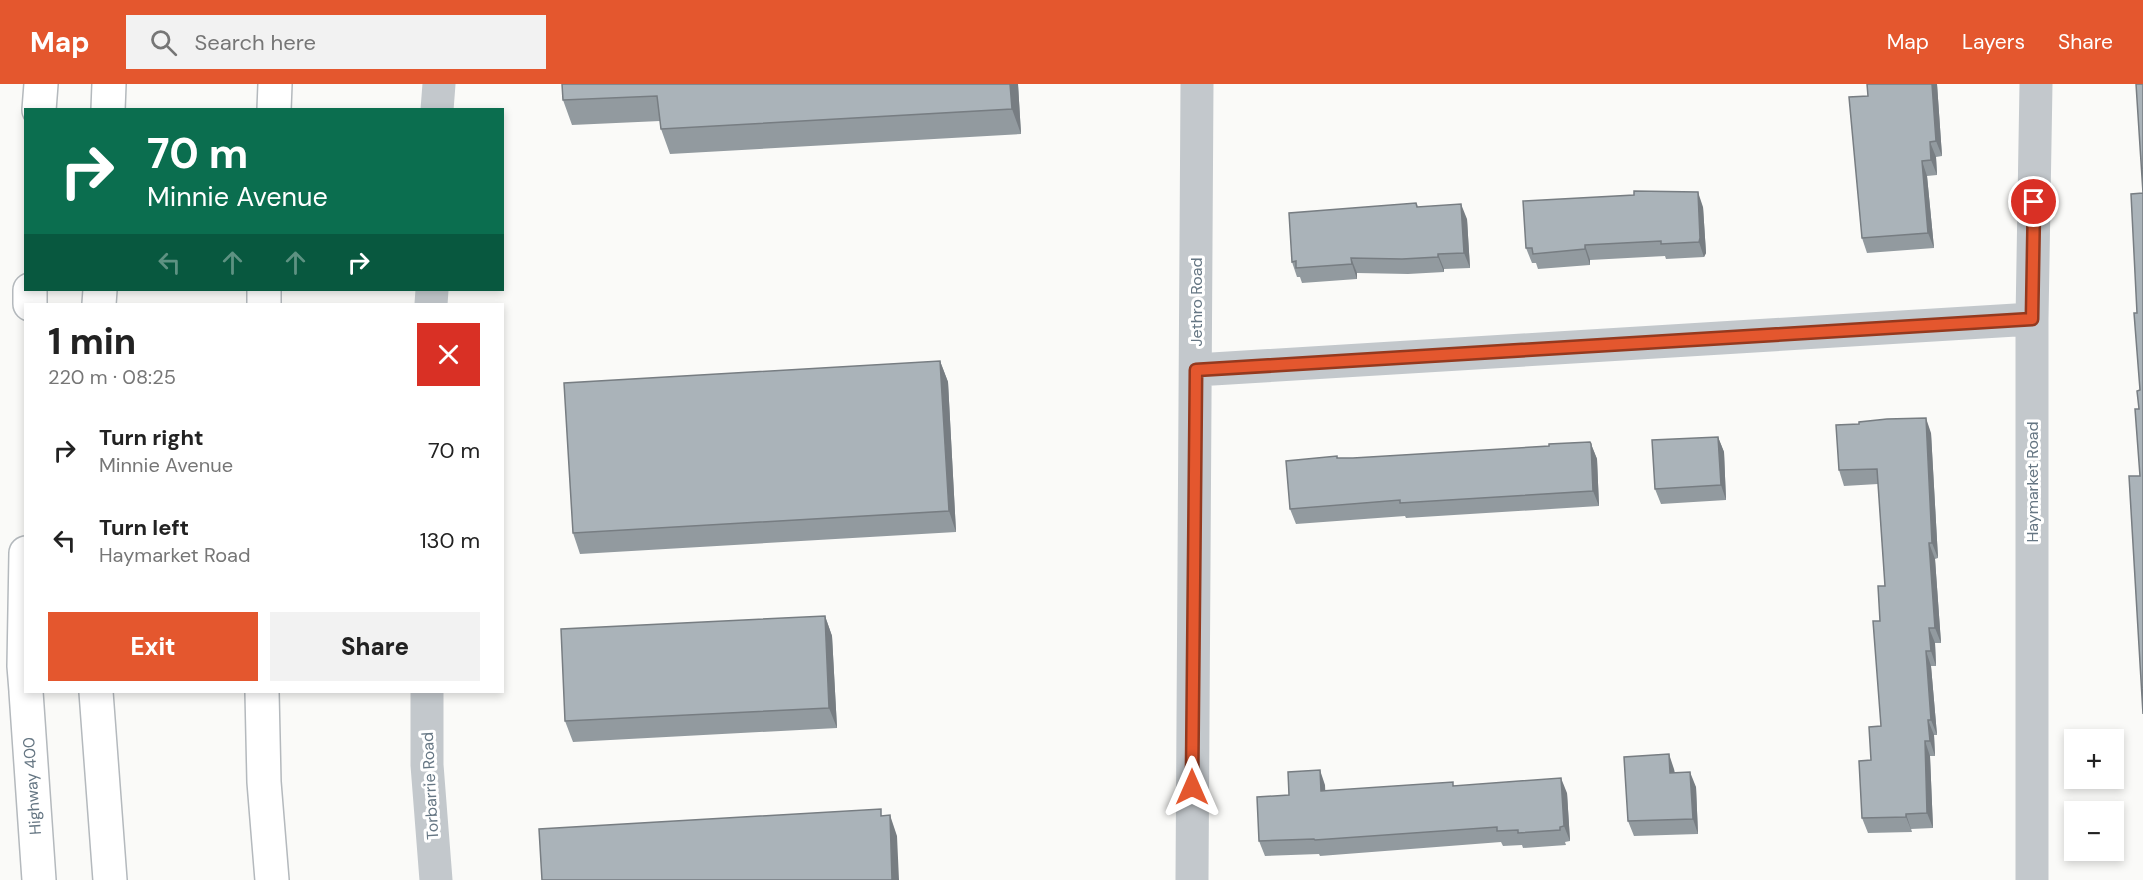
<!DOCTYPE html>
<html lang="en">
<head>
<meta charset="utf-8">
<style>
	body { margin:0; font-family:"DM Sans",sans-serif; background:#f2f2f2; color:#222; height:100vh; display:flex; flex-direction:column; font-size:22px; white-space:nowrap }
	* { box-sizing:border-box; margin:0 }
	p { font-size:20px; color:#767676 }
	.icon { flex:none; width:33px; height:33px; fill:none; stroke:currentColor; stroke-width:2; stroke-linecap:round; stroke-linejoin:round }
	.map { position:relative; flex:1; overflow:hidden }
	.side { position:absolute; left:24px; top:219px; width:480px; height:390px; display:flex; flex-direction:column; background:#fff; border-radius:0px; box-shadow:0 3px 9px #0003 }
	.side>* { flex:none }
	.hud { position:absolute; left:24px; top:24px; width:480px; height:183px; border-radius:0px; box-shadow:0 3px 9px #0003; background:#0b6e4f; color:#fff; overflow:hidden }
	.fabs { position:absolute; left:2064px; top:645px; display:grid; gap:12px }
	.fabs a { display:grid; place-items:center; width:60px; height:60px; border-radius:0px; background:#fff; box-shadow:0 3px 9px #0003; font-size:30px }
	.pin { position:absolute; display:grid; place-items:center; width:51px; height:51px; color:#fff; margin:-26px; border:3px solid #fff; border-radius:50%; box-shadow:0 2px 6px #0007 }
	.me { position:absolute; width:66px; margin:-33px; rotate:0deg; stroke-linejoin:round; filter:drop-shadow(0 0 4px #0008) }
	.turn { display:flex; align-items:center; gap:21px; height:126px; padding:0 24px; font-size:27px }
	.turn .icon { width:78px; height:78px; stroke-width:2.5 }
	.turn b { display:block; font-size:42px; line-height:51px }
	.lanes { display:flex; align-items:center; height:57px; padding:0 24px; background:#0003; justify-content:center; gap:30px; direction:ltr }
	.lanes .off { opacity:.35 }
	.round { display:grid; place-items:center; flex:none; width:63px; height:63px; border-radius:0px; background:#f2f2f2 }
	.summary { display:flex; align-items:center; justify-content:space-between; height:102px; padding:0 24px }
	h1 { font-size:36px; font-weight:800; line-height:45px }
	.primary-button { display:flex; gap:12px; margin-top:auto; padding:12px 24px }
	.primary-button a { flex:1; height:69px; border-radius:0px; background:#e4572e; color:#fff; font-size:24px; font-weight:800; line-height:69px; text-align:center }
	.primary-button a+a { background:#f2f2f2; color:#222 }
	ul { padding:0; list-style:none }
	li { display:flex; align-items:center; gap:18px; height:90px; padding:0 24px }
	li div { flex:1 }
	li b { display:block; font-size:22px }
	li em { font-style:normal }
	header { display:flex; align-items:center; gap:36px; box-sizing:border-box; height:84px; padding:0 30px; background:#e4572e; color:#fff }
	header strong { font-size:28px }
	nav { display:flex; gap:33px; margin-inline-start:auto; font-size:21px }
	.search { width:420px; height:54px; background:#f2f2f2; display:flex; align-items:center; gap:15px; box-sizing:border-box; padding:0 21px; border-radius:0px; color:#767676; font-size:22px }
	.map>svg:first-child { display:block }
</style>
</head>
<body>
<header>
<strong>Map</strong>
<div class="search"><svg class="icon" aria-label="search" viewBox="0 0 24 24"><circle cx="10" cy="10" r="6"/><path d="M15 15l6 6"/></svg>Search here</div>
<nav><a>Map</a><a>Layers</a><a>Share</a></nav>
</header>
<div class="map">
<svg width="2143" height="796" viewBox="0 0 2143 796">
	<rect width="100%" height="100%" fill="#fafaf8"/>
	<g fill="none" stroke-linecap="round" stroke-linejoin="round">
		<defs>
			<path id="highway" d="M 39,26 L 41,0
				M 108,26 L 109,0
				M 274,26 L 275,0
				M 30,220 L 30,206
				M 99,220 L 100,206
				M 264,220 L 264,206
				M 26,469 L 24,582 L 26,607
				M 26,608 L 39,796
				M 96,608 L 110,796
				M 262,608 L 264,698 L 272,796"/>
		</defs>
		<use href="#highway" stroke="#b4b9bd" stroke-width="36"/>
		<path stroke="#c3c8cc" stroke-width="33" d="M 437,26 L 439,0
			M 431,220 L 432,206
			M 1196,286 L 2032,235
			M 427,608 L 427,681 L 436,796
			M 1192,796 L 1197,0
			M 2032,796 L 2032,235 L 2036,0"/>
		<use href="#highway" stroke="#fff" stroke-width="33"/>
	</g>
	<path fill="#929a9f" d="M 562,0 L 1018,0 L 1021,50 L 670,70 L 661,45 L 660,37 L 572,41 L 563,16 Z
		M 1867,0 L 1937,0 L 1942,72 L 1936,73 L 1937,91 L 1927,92 L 1934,164 L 1867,169 L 1862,154 L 1868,12 Z
		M 1416,119 L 1418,123 L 1467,135 L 1470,184 L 1444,185 L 1444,188 L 1408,190 L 1357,189 L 1357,195 L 1302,199 L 1300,193 L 1297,193 L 1292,178 Z
		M 1703,123 L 1706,169 L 1704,173 L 1666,175 L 1665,172 L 1590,176 L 1590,181 L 1538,185 L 1536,179 L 1532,179 L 1526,164 Z
		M 940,277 L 948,298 L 956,448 L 580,470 L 573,449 Z
		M 1931,349 L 1938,474 L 1935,475 L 1941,559 L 1935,559 L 1936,582 L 1931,582 L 1937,651 L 1934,651 L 1935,672 L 1930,672 L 1933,744 L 1911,745 L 1912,748 L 1868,749 L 1862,734 L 1871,676 L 1881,642 L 1885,502 L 1878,400 L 1844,402 L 1839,386 Z
		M 1718,353 L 1724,368 L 1726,416 L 1661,420 L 1655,405 Z
		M 1591,360 L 1597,375 L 1599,422 L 1406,434 L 1405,432 L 1296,440 L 1290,425 L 1337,372 L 1338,374 L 1353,374 Z
		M 825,532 L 832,552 L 837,644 L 573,658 L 565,637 Z
		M 1674,685 L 1675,689 L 1696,703 L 1698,750 L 1634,752 L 1628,737 Z
		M 1325,701 L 1325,707 L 1454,702 L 1567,709 L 1570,757 L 1565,758 L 1566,761 L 1523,764 L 1522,761 L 1503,762 L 1501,758 L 1320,772 L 1319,770 L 1265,772 L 1259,757 L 1289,711 Z"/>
	<path fill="#777d82" d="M 1010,0 L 1018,0 L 1021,50 L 1012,25 Z
		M 1932,0 L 1937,0 L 1942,72 L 1936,57 Z
		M 1930,58 L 1936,73 L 1937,91 L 1931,76 Z
		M 1922,77 L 1927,92 L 1934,164 L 1928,149 Z
		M 1698,108 L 1703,123 L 1706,169 L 1704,173 L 1699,158 Z
		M 1461,120 L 1467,135 L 1470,184 L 1464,169 Z
		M 1585,161 L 1590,176 L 1590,181 L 1585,165 Z
		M 1438,170 L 1444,185 L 1444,188 L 1438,173 Z
		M 1351,174 L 1357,189 L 1357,195 L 1352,180 Z
		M 940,277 L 948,298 L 956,448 L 949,427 Z
		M 1926,334 L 1931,349 L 1938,474 L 1932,459 Z
		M 1718,353 L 1724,368 L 1726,416 L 1721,401 Z
		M 1591,360 L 1597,375 L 1599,422 L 1593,407 Z
		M 1929,459 L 1935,475 L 1941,559 L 1935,544 Z
		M 825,532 L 832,552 L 837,644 L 829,624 Z
		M 1929,544 L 1935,559 L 1936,582 L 1931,567 Z
		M 1926,567 L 1931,582 L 1937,651 L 1931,636 Z
		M 1928,636 L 1934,651 L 1935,672 L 1930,657 Z
		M 1925,657 L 1930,672 L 1933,744 L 1927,729 Z
		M 1669,670 L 1674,685 L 1675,704 L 1670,689 Z
		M 1320,686 L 1325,701 L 1326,722 L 1321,707 Z
		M 1690,688 L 1696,703 L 1698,750 L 1693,735 Z
		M 1561,694 L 1567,709 L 1570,757 L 1564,742 Z
		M 1906,730 L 1912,748 L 1906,733 Z
		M 890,731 L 897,752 L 899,796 L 892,796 Z"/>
	<path fill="#aab3b9" stroke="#777d82" stroke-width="1.5" d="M 562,0 L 1010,0 L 1012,25 L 661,45 L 657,12 L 563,16 Z
		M 1867,0 L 1932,0 L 1936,57 L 1930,58 L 1931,76 L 1922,77 L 1928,149 L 1862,154 L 1849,13 L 1868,12 Z
		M 2136,0 L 2143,0 L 2143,630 L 2129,392 L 2140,392 L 2135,325 L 2139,325 L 2137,307 L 2140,306 L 2134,229 L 2137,229 L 2131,110 L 2143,109 Z
		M 1634,107 L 1698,108 L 1700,154 L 1699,158 L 1661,160 L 1661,157 L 1585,161 L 1585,165 L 1533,170 L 1532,164 L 1526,164 L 1523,117 L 1634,111 Z
		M 1416,119 L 1417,123 L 1461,120 L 1464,169 L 1438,170 L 1438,173 L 1402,175 L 1351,174 L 1352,180 L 1296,184 L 1296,177 L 1292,178 L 1289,129 Z
		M 940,277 L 949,427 L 573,449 L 564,299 Z
		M 1926,334 L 1932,459 L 1929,459 L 1935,544 L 1929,544 L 1931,567 L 1926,567 L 1931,636 L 1928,636 L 1930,657 L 1925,657 L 1927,729 L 1906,730 L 1906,733 L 1862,734 L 1859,677 L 1871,676 L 1869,643 L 1881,642 L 1873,537 L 1880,537 L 1878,502 L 1885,502 L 1877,385 L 1839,386 L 1836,341 L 1859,340 L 1859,338 L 1887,335 Z
		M 1718,353 L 1721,401 L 1655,405 L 1652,356 Z
		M 1590,358 L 1591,360 L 1593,407 L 1400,419 L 1400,416 L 1290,425 L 1286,377 L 1337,372 L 1337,374 L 1353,374 L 1549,362 L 1549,360 Z
		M 825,532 L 829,624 L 565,637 L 561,545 Z
		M 1669,670 L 1670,689 L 1690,688 L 1693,735 L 1628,737 L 1624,673 Z
		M 1320,686 L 1321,707 L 1453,698 L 1453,702 L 1561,694 L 1564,742 L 1560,743 L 1560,746 L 1518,749 L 1518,746 L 1497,747 L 1497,743 L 1315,756 L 1314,755 L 1259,757 L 1257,713 L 1289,711 L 1288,688 Z
		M 881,725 L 881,732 L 890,731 L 892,796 L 542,796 L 539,745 Z"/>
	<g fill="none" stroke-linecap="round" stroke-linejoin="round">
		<defs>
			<path id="route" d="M 1192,703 L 1196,286 L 2032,235 L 2034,118"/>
		</defs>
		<use href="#route" stroke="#94391e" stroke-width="15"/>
		<use href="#route" stroke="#e4572e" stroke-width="10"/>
	</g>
	<g text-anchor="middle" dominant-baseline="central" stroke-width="6" stroke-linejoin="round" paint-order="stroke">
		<g font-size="16" fill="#657683" stroke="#fff">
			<text transform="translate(1196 218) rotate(-90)">Jethro Road</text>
			<text transform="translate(2032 398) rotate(-90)">Haymarket Road</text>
			<text transform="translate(32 702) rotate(-94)">Highway 400</text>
			<text transform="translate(430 702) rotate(-93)">Torbarrie Road</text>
		</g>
	</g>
</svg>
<div class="fabs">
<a>+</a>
<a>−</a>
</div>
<div class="pin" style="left:2034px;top:118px;background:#d93025"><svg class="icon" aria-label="arrive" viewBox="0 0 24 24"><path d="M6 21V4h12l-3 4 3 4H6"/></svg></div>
<svg class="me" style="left:1192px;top:703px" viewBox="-20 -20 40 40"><path d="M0-17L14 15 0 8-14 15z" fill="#e4572e" stroke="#fff" stroke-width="4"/></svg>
<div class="hud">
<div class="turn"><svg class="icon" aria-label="right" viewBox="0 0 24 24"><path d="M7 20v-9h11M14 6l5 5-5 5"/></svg><div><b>70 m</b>Minnie Avenue</div></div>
<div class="lanes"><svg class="icon off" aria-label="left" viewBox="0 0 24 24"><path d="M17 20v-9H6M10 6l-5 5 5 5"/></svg><svg class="icon off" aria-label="ahead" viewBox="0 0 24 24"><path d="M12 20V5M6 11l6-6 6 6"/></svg><svg class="icon off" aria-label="ahead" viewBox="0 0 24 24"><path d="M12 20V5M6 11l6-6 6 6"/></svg><svg class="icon" aria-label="right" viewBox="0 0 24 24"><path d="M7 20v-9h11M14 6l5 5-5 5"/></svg></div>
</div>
<section class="side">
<div class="summary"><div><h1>1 min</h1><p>220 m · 08:25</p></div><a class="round" style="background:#d93025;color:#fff"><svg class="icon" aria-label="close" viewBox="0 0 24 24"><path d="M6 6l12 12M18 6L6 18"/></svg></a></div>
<ul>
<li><svg class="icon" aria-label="right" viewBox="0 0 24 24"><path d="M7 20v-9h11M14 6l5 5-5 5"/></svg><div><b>Turn right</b><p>Minnie Avenue</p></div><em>70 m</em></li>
<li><svg class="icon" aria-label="left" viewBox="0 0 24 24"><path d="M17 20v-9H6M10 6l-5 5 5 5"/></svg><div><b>Turn left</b><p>Haymarket Road</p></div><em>130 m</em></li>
</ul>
<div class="primary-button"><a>Exit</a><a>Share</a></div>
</section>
</div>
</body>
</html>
